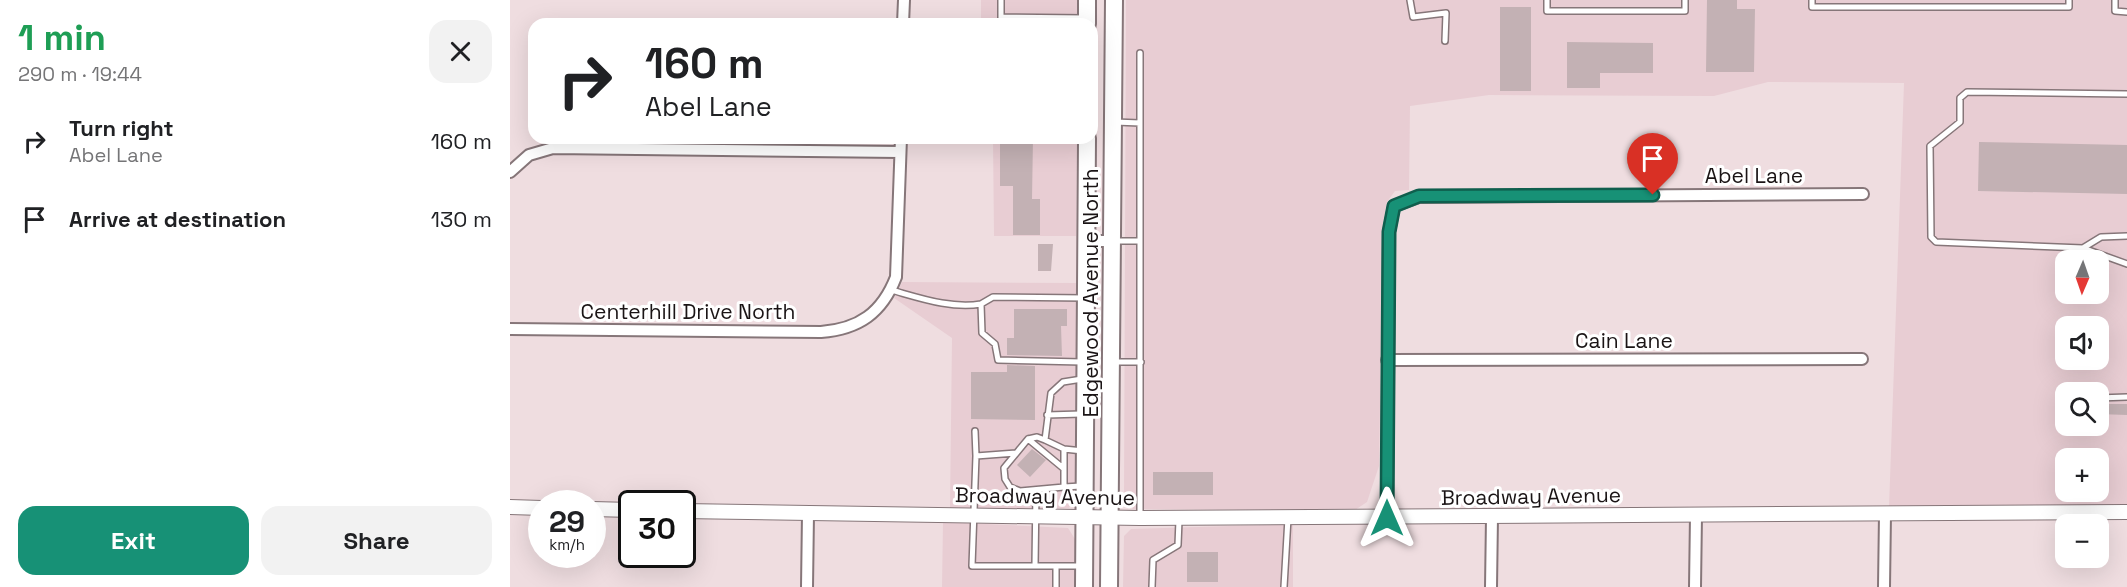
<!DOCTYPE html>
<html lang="en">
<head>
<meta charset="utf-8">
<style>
	body { margin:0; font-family:"Space Grotesk",sans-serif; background:#f2f2f2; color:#202124; height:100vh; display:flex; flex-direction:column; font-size:22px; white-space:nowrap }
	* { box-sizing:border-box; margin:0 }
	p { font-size:20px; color:#757577 }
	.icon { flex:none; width:33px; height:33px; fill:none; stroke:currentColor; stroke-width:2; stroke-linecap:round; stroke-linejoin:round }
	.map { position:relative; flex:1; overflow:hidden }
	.drawer { display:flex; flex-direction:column; background:#fff; width:510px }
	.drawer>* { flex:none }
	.hud { position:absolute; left:18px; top:18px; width:570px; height:126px; border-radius:18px; box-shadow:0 6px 24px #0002; background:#fff; color:#202124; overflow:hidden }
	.needle { width:39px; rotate:182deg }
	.controls { position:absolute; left:1545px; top:250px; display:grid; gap:12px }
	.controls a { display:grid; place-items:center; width:54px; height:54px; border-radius:12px; background:#fff; box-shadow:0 6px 24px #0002; font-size:30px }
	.speed { position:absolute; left:18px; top:490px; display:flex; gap:12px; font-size:30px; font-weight:700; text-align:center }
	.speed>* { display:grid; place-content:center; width:78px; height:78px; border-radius:50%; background:#fff; box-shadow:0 6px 24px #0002; line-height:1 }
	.speed small { font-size:15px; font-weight:400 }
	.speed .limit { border:3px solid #111; border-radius:9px; background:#fff; color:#111 }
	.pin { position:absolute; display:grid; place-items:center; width:51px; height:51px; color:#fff; margin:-62px -26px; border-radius:50% 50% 50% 0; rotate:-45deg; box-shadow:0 0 6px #0007 }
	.pin .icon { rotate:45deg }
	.me { position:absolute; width:66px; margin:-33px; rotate:0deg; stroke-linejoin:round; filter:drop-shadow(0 0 4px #0008) }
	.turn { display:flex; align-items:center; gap:21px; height:126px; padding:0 18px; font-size:27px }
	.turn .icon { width:78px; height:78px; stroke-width:2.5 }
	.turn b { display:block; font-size:42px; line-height:51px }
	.round { display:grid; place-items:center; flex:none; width:63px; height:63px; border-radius:18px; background:#f2f2f2 }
	.headline { display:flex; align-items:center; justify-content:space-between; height:102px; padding:0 18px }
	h1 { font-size:36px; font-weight:700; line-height:45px; color:#1e9e55 }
	.button { display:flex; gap:12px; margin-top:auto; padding:12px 18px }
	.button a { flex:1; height:69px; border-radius:18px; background:#179176; color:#fff; font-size:24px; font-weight:700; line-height:69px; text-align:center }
	.button a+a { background:#f2f2f2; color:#202124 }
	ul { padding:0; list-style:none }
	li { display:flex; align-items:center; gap:18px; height:78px; padding:0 18px }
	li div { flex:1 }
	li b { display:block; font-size:22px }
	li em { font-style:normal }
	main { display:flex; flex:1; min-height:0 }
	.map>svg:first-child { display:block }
</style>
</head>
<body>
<main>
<section class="drawer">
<div class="headline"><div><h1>1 min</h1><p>290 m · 19:44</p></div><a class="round"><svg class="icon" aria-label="close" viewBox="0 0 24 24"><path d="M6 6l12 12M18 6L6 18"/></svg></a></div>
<ul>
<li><svg class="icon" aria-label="right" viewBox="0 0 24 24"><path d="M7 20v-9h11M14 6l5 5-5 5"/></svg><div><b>Turn right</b><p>Abel Lane</p></div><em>160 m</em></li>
<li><svg class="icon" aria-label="arrive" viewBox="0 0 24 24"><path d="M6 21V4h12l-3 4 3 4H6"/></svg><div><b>Arrive at destination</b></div><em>130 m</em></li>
</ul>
<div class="button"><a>Exit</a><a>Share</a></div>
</section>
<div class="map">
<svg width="1617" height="587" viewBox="0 0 1617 587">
	<rect width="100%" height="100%" fill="#efdde0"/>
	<path fill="#e8cdd3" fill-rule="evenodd" d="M 471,0 L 567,0 L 567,24 L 471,24 Z
		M 616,0 L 1617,0 L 1617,506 L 1379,508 L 1394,83 L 1258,82 L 1204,96 L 979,95 L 900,106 L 899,190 L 885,191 L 877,202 L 873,224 L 869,466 L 857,502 L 845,510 L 834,510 L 623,509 L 616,504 L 614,498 ZM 1556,261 L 1588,261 L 1588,294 L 1556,294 ZM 1556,327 L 1588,327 L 1588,360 L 1556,360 ZM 1556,393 L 1588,393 L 1588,426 L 1556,426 ZM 1556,459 L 1588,459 L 1588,492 L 1556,492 Z
		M 483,138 L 567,138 L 566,236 L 484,236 Z
		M 392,282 L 567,283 L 565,498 L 559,508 L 440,508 L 442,338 L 384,298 Z
		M 433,522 L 558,528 L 565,539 L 564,587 L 432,587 Z
		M 783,524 L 783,587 L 613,587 L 614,536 L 621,529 Z"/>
	<path fill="#c3b1b4" d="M 1197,0 L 1227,0 L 1227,9 L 1245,9 L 1244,72 L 1196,72 Z
		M 990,7 L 1021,7 L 1021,91 L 990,91 Z
		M 1057,42 L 1143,43 L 1143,73 L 1090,73 L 1090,88 L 1057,88 Z
		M 490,138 L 523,138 L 522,199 L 530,199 L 530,235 L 503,235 L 503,186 L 490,186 Z
		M 1469,142 L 1617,145 L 1617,194 L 1468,191 Z
		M 528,244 L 543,244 L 541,271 L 528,271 Z
		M 504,309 L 557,309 L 557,326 L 551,326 L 552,356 L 497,355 L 497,338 L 504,338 Z
		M 497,365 L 525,366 L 525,420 L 461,419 L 461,372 L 497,372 Z
		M 1588,404 L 1617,404 L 1617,415 L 1588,414 Z
		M 522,449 L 536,460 L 520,477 L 507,465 Z
		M 643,472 L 703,472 L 703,495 L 643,495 Z
		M 677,552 L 708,552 L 708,582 L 677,582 Z"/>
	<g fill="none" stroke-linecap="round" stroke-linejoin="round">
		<defs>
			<path id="service" d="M 491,0 L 491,24
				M 900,0 L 903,17 L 936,13 L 935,41
				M 1037,0 L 1037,11 L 1175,11 L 1175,0
				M 1302,0 L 1302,7 L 1559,7 L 1559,0
				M 1605,0 L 1605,11 L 1617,12
				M 491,17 L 575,18
				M 630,53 L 630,517
				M 1617,94 L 1457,92 L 1450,98 L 1450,122 L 1420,146 L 1421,237 L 1426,242 L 1573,248 L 1617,264
				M 605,122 L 630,123
				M 605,241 L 630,241
				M 1573,248 L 1591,237 L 1617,236
				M 381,290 C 410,298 441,309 471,304
				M 572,362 L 488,360 L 485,344 L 472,333 L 471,304 L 483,297 L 575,298
				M 602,362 L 631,362
				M 572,379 L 553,382 L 541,393 L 535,440 L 554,449 L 573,451
				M 1588,398 L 1617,397
				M 1555,399 L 1556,399
				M 537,415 L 571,414
				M 465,431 L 466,456
				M 518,439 L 553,468
				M 535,440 L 527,437 L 518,439 L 494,468 L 495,479 L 500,487 L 510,491 L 554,487
				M 554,449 L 554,487 L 571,486
				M 506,453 L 466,456 L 462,566 L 573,566
				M 525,566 L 526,491
				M 546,566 L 546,587
				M 642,587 L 643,560 L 668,545 L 669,520
				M 774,587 L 778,518"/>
			<path id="minor" d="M 393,24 L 394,0
				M 0,172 L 19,155 L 43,148 L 390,152
				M 577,241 L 603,241
				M 0,329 L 311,332 C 349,329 372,313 386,277 L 391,138
				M 877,360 L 1352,359
				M 877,518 L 879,232 L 884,206 L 909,197 L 1353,194
				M 297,587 L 298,514
				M 981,587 L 982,517
				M 1185,587 L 1186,515
				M 1374,587 L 1375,514"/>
			<path id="tertiary" d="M 0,507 L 32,508
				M 82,509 L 122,510
				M 172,511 L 630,518 L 1617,512"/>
			<path id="primary" d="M 577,24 L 577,0
				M 574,587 L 577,138
				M 599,587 L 604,0"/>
		</defs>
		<use href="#service" stroke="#867679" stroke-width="8"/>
		<use href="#minor" stroke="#867679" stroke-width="14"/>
		<use href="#tertiary" stroke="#867679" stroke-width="16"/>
		<use href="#primary" stroke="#867679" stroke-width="20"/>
		<use href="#service" stroke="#fff" stroke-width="5"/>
		<use href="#minor" stroke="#fff" stroke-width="10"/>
		<use href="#tertiary" stroke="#fff" stroke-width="14"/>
		<use href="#primary" stroke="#fff" stroke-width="16"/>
	</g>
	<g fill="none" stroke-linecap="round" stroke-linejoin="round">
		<defs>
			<path id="route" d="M 877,518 L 879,232 L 884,206 L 909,196 L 1143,195"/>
		</defs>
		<use href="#route" stroke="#0f5e4d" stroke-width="15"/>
		<use href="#route" stroke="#179176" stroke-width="10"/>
	</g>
	<g text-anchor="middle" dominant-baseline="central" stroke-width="6" stroke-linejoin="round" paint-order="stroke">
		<g font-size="21" fill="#1a1415" stroke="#fff">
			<text x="1244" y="175">Abel Lane</text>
			<text transform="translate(580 293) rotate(-90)">Edgewood Avenue North</text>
			<text x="178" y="311">Centerhill Drive North</text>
			<text x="1114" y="340">Cain Lane</text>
			<text transform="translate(535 496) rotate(1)">Broadway Avenue</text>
			<text transform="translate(1021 496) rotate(-1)">Broadway Avenue</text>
		</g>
	</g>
</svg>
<div class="controls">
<a><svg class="needle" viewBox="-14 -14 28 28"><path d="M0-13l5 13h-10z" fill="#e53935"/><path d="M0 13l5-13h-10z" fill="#757577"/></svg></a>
<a><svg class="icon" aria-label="sound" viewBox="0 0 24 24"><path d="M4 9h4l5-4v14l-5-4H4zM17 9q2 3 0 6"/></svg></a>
<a><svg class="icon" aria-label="search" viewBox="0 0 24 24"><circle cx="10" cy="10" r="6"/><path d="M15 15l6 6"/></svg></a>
<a>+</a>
<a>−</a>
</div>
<div class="speed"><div>29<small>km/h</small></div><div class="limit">30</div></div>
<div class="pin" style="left:1143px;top:195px;background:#d93025"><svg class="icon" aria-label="arrive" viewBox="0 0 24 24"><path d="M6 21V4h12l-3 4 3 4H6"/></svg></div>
<svg class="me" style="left:877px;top:518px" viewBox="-20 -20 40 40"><path d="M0-17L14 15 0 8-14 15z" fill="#179176" stroke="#fff" stroke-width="4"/></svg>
<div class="hud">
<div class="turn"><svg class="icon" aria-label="right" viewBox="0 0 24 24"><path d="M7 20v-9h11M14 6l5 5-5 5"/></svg><div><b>160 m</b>Abel Lane</div></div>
</div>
</div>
</main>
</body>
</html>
